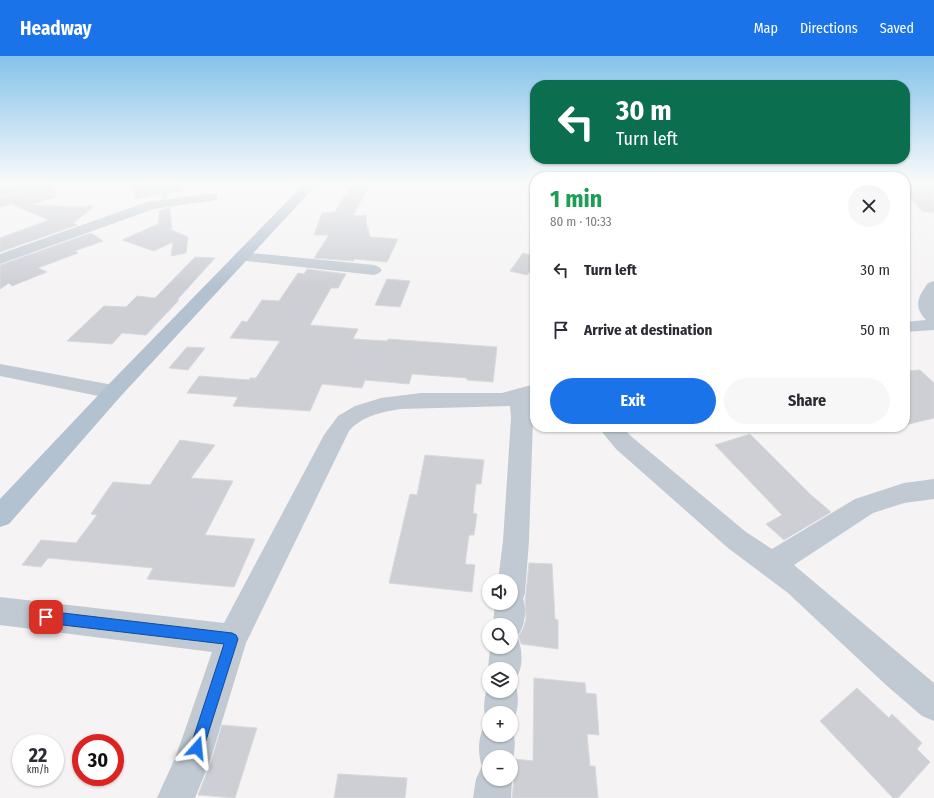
<!DOCTYPE html>
<html lang="en">
<head>
<meta charset="utf-8">
<style>
	body { margin:0; font-family:"Fira Sans Condensed",sans-serif; background:#f7f7f7; color:#2b2b33; height:100vh; display:flex; flex-direction:column; font-size:15px; white-space:nowrap }
	* { box-sizing:border-box; margin:0 }
	p { font-size:13px; color:#7c7c81 }
	.icon { flex:none; width:22px; height:22px; fill:none; stroke:currentColor; stroke-width:2; stroke-linecap:round; stroke-linejoin:round }
	.map { position:relative; flex:1; overflow:hidden }
	.sheet { position:absolute; left:530px; top:116px; width:380px; height:260px; display:flex; flex-direction:column; background:#fff; border-radius:16px; box-shadow:0 1px 3px #0004 }
	.sheet>* { flex:none }
	.guide { position:absolute; left:530px; top:24px; width:380px; height:84px; border-radius:16px; box-shadow:0 1px 3px #0004; background:#0b6e4f; color:#fff; overflow:hidden }
	.controls { position:absolute; left:482px; top:518px; display:grid; gap:8px }
	.controls a { display:grid; place-items:center; width:36px; height:36px; border-radius:50%; background:#fff; box-shadow:0 1px 3px #0004; font-size:20px }
	.speed { position:absolute; left:12px; top:678px; display:flex; gap:8px; font-size:20px; font-weight:700; text-align:center }
	.speed>* { display:grid; place-content:center; width:52px; height:52px; border-radius:50%; background:#fff; box-shadow:0 1px 3px #0004; line-height:1 }
	.speed small { font-size:10px; font-weight:400 }
	.speed .limit { border:6px solid #d22; background:#fff; color:#111 }
	.pin { position:absolute; display:grid; place-items:center; width:34px; height:34px; color:#fff; margin:-17px; border-radius:8px; box-shadow:0 2px 6px #0006 }
	.me { position:absolute; width:44px; margin:-22px; rotate:18deg; stroke-linejoin:round; filter:drop-shadow(0 0 3px #0008) }
	.turn { display:flex; align-items:center; gap:14px; height:84px; padding:0 20px; font-size:18px }
	.turn .icon { width:52px; height:52px; stroke-width:2.5 }
	.turn b { display:block; font-size:28px; line-height:34px }
	.round { display:grid; place-items:center; flex:none; width:42px; height:42px; border-radius:21px; background:#f7f7f7 }
	.headline { display:flex; align-items:center; justify-content:space-between; height:68px; padding:0 20px }
	h1 { font-size:24px; font-weight:700; line-height:30px; color:#1e9e55 }
	.button { display:flex; gap:8px; margin-top:auto; padding:8px 20px }
	.button a { flex:1; height:46px; border-radius:24px; background:#1a73e8; color:#fff; font-size:16px; font-weight:700; line-height:46px; text-align:center }
	.button a+a { background:#f7f7f7; color:#2b2b33 }
	ul { padding:0; list-style:none }
	li { display:flex; align-items:center; gap:12px; height:60px; padding:0 20px }
	li div { flex:1 }
	li b { display:block; font-size:15px }
	li em { font-style:normal }
	header { display:flex; align-items:center; gap:24px; box-sizing:border-box; height:56px; padding:0 20px; background:#1a73e8; color:#fff }
	header strong { font-size:19px }
	nav { display:flex; gap:22px; margin-inline-start:auto; font-size:14px }
	.map>svg:first-child { display:block }
</style>
</head>
<body>
<header>
<strong>Headway</strong>
<nav><a>Map</a><a>Directions</a><a>Saved</a></nav>
</header>
<div class="map">
<svg width="934" height="742" viewBox="0 0 934 742">
	<rect width="100%" height="100%" fill="#f5f3f3"/>
	<path fill="#cdcfd5" stroke="#d7d9de" d="M 49,127 L 54,127 L 56,141 L 28,149 L 85,151 L 90,149 L 91,151 L 94,151 L 73,167 L 77,169 L 0,196 L 0,182 L 49,164 L 11,148 L 0,151 L 0,141 L 46,131 Z
		M 135,127 L 182,127 L 183,135 L 168,137 L 168,142 L 161,143 L 161,138 L 135,143 Z
		M 352,127 L 370,127 L 353,160 L 366,159 L 367,172 L 368,172 L 370,181 L 398,183 L 387,206 L 355,203 L 353,205 L 314,202 L 329,179 L 314,179 L 322,157 L 335,156 Z
		M 905,128 L 934,129 L 934,156 L 923,156 L 912,144 L 905,144 Z
		M 170,152 L 172,172 L 170,173 L 188,181 L 186,197 L 171,200 L 173,186 L 154,195 L 122,184 L 158,168 L 160,154 Z
		M 91,177 L 103,185 L 75,195 L 78,197 L 38,212 L 47,216 L 12,230 L 9,227 L 0,233 L 0,209 Z
		M 523,197 L 535,200 L 535,209 L 527,219 L 510,215 Z
		M 195,201 L 215,202 L 177,244 L 179,244 L 146,279 L 122,277 L 112,288 L 67,285 L 104,250 L 126,251 L 137,240 L 155,242 Z
		M 307,213 L 346,218 L 338,232 L 331,232 L 310,269 L 358,273 L 353,283 L 387,285 L 388,283 L 497,291 L 493,326 L 467,324 L 467,322 L 412,318 L 409,328 L 365,324 L 362,332 L 322,328 L 310,355 L 233,350 L 238,341 L 187,337 L 199,320 L 249,324 L 250,322 L 256,322 L 280,285 L 230,282 L 242,265 L 247,266 L 262,244 L 279,245 L 298,217 L 304,218 Z
		M 387,223 L 410,225 L 400,251 L 375,249 Z
		M 187,291 L 205,292 L 188,314 L 169,312 Z
		M 920,314 L 934,327 L 934,362 L 905,369 L 905,315 Z
		M 750,378 L 810,438 L 831,456 L 784,484 L 766,468 L 782,459 L 715,389 Z
		M 180,384 L 215,389 L 191,422 L 233,425 L 205,479 L 255,483 L 234,531 L 147,523 L 153,512 L 48,502 L 41,511 L 22,509 L 41,484 L 76,487 L 97,459 L 91,458 L 113,426 L 150,429 Z
		M 425,399 L 484,404 L 481,428 L 476,428 L 473,457 L 477,458 L 474,479 L 469,479 L 465,508 L 475,509 L 472,536 L 389,527 L 410,438 L 417,439 Z
		M 529,507 L 552,508 L 555,563 L 558,564 L 558,593 L 521,588 L 519,580 L 523,573 L 526,563 L 525,543 L 526,537 Z
		M 534,622 L 585,627 L 586,637 L 596,638 L 599,679 L 587,678 L 590,710 L 595,710 L 598,742 L 512,742 L 514,723 L 511,719 L 511,709 L 514,703 L 533,705 Z
		M 857,632 L 889,662 L 892,658 L 922,687 L 917,693 L 930,706 L 898,742 L 893,742 L 820,665 Z
		M 222,669 L 257,672 L 235,742 L 198,739 L 211,706 Z
		M 338,718 L 407,722 L 405,742 L 334,742 Z"/>
	<g fill="none" stroke-linecap="round" stroke-linejoin="round">
		<path fill="#c1cad2" fill-rule="evenodd" d="M 26,127 L 48,127 L 46,130 L 0,140 L 0,132 Z
			M 212,137 L 216,138 L 218,141 L 216,144 L 154,153 L 0,208 L 0,198 L 147,146 Z
			M 242,196 L 374,209 L 379,211 L 382,214 L 379,217 L 374,219 L 237,204 L 234,201 L 237,198 Z
			M 934,225 L 934,274 L 905,276 L 905,266 L 926,264 C 913,250 918,241 928,227 Z
			M 0,308 L 113,329 L 120,331 L 123,336 L 120,341 L 113,343 L 0,320 Z
			M 535,328 L 535,342 L 530,343 L 533,362 L 529,485 L 525,537 L 523,543 C 527,552 525,573 517,580 C 523,594 524,613 514,625 C 520,639 519,656 511,669 C 516,681 516,695 511,708 L 511,701 L 489,701 L 489,723 L 511,723 L 511,720 L 512,723 L 511,742 L 473,742 L 476,723 L 482,710 C 477,697 478,677 487,666 C 482,653 484,640 489,627 L 489,635 L 511,635 L 511,613 L 489,613 L 489,615 L 488,613 L 490,591 L 511,591 L 511,569 L 493,569 L 495,547 L 511,547 L 511,525 L 498,525 L 503,485 L 511,362 L 510,350 L 401,353 C 382,356 362,360 349,375 L 246,587 L 210,705 L 195,742 L 157,742 L 176,700 L 212,596 L 0,569 L 0,541 L 224,567 L 324,379 L 338,360 L 355,350 L 381,342 L 421,337 L 502,337 ZM 489,657 L 511,657 L 511,679 L 489,679 Z
			M 598,371 L 622,371 L 632,381 L 746,476 L 772,493 L 855,443 L 904,427 L 934,423 L 934,443 L 904,447 L 873,457 L 794,509 L 934,627 L 934,665 L 922,660 L 886,629 L 788,537 L 728,492 L 616,393 Z"/>
		<path fill="#b3c2d1" fill-rule="evenodd" d="M 305,127 L 318,127 L 120,341 L 9,468 L 0,471 L 0,443 L 106,331 Z"/>
	</g>
	<linearGradient id="sky" x2="0" y2="1"><stop stop-color="#85c3ea"/><stop offset="0.55" stop-color="#fafafa"/><stop offset="1" stop-color="#fafafa" stop-opacity="0"/></linearGradient>
	<rect width="934" height="231" fill="url(#sky)"/>
	<path fill="#1a73e8" stroke="#114b97" d="M 46,555 L 232,577 L 236,579 L 238,583 L 202,697 L 197,699 L 192,697 L 190,692 L 224,588 L 46,567 L 42,565 L 40,561 L 42,556 Z"/>
</svg>
<div class="controls">
<a><svg class="icon" aria-label="sound" viewBox="0 0 24 24"><path d="M4 9h4l5-4v14l-5-4H4zM17 9q2 3 0 6"/></svg></a>
<a><svg class="icon" aria-label="search" viewBox="0 0 24 24"><circle cx="10" cy="10" r="6"/><path d="M15 15l6 6"/></svg></a>
<a><svg class="icon" aria-label="layers" viewBox="0 0 24 24"><path d="M12 4l9 5-9 5-9-5zM3 14l9 5 9-5"/></svg></a>
<a>+</a>
<a>−</a>
</div>
<div class="speed"><div>22<small>km/h</small></div><div class="limit">30</div></div>
<div class="pin" style="left:46px;top:561px;background:#d93025"><svg class="icon" aria-label="arrive" viewBox="0 0 24 24"><path d="M6 21V4h12l-3 4 3 4H6"/></svg></div>
<svg class="me" style="left:197px;top:692px" viewBox="-20 -20 40 40"><path d="M0-17L14 15 0 8-14 15z" fill="#1a73e8" stroke="#fff" stroke-width="4"/></svg>
<div class="guide">
<div class="turn"><svg class="icon" aria-label="left" viewBox="0 0 24 24"><path d="M17 20v-9H6M10 6l-5 5 5 5"/></svg><div><b>30 m</b>Turn left</div></div>
</div>
<section class="sheet">
<div class="headline"><div><h1>1 min</h1><p>80 m · 10:33</p></div><a class="round"><svg class="icon" aria-label="close" viewBox="0 0 24 24"><path d="M6 6l12 12M18 6L6 18"/></svg></a></div>
<ul>
<li><svg class="icon" aria-label="left" viewBox="0 0 24 24"><path d="M17 20v-9H6M10 6l-5 5 5 5"/></svg><div><b>Turn left</b></div><em>30 m</em></li>
<li><svg class="icon" aria-label="arrive" viewBox="0 0 24 24"><path d="M6 21V4h12l-3 4 3 4H6"/></svg><div><b>Arrive at destination</b></div><em>50 m</em></li>
</ul>
<div class="button"><a>Exit</a><a>Share</a></div>
</section>
</div>
</body>
</html>
